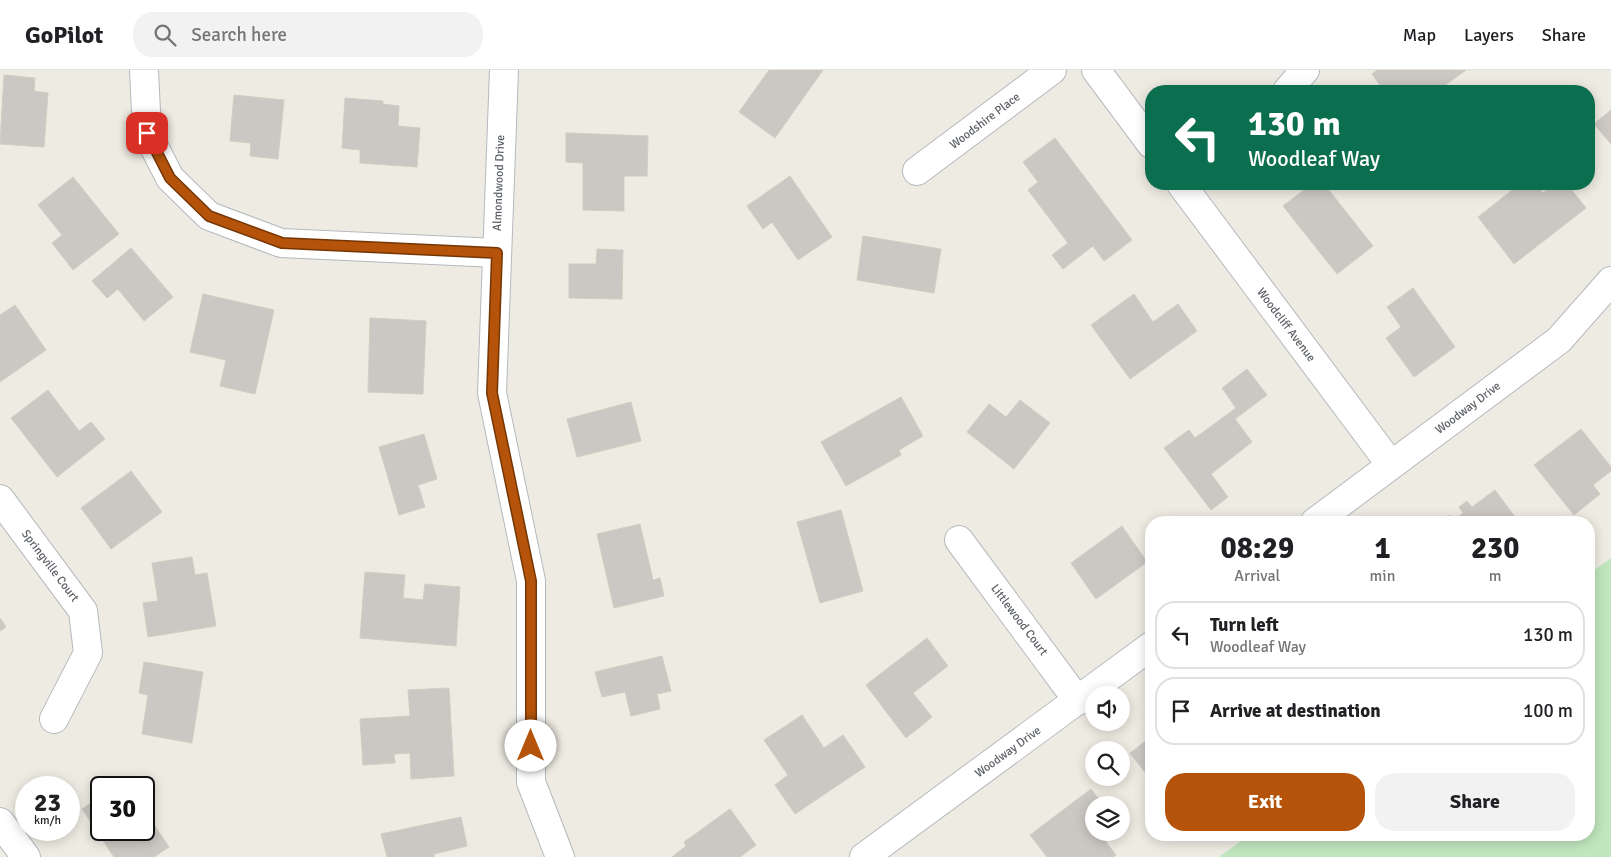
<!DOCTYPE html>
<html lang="en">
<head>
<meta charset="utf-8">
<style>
	body { margin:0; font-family:Signika,sans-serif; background:#f2f2f2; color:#202124; height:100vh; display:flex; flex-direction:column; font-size:19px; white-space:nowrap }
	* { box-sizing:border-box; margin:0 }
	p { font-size:16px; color:#757577 }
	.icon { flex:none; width:28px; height:28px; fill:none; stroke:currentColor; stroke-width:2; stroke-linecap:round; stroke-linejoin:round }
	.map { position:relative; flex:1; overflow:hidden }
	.drawer { position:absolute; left:1145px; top:446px; width:450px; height:325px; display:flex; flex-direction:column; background:#fff; border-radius:20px; box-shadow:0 2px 12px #0003 }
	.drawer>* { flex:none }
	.banner { position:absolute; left:1145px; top:15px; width:450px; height:105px; border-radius:20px; box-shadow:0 2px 12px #0003; background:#0b6e4f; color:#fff; overflow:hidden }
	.buttons { position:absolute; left:1085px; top:616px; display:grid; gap:10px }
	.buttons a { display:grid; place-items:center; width:45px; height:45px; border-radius:50%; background:#fff; box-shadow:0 2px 12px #0003; font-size:25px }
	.speed { position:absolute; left:15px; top:706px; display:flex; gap:10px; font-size:25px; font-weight:700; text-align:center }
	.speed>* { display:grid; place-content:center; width:65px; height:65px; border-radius:50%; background:#fff; box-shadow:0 2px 12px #0003; line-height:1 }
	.speed small { font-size:12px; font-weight:400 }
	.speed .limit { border:2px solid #111; border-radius:8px; background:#fff; color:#111 }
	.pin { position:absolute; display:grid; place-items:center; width:42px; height:42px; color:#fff; margin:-21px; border-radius:10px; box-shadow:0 2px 8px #0006 }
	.me { position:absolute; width:55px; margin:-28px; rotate:0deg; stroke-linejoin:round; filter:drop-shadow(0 0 4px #0008) }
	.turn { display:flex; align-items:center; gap:18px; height:105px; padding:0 20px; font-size:22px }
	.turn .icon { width:65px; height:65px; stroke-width:2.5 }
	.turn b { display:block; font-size:35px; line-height:42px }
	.eta { display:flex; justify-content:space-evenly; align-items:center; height:85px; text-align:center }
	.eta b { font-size:30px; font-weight:800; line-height:35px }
	.action { display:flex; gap:10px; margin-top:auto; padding:10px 20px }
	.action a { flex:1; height:58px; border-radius:20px; background:#b45309; color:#fff; font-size:20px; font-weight:800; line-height:58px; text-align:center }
	.action a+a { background:#f2f2f2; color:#202124 }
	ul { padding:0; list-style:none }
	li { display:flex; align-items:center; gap:15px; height:68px; margin:0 10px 8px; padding:0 10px; border:2px solid #e0e0e0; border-radius:20px }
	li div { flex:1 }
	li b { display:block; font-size:19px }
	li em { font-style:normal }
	header { display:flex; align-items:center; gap:30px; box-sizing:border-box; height:70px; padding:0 25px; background:#fff; border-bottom:1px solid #e0e0e0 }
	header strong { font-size:24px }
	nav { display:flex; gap:28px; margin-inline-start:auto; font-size:18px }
	.search { width:350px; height:45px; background:#f2f2f2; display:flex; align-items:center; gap:12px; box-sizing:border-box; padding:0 18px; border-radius:20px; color:#757577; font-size:19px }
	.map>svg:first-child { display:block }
</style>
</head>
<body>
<header>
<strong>GoPilot</strong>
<div class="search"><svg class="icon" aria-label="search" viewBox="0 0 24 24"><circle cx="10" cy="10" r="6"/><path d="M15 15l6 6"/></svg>Search here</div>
<nav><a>Map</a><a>Layers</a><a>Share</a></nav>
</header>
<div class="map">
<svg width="1611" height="787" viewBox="0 0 1611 787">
	<rect width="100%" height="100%" fill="#eeebe2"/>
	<path fill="#c0e6be" d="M 1611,488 L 1611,787 L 1219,787 L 1249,765 L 1589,765 L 1589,504 Z"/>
	<path fill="#cbc7c2" stroke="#d3ccc1" d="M 769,0 L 823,0 L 775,68 L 739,42 Z
		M 1377,0 L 1466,0 L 1437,21 L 1433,21 L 1431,18 L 1426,21 L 1384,21 L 1372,4 Z
		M 4,5 L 35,8 L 34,21 L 48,23 L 44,77 L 0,74 Z
		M 234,25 L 284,30 L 278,89 L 250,86 L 251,73 L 230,71 Z
		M 345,28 L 383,31 L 383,34 L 399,36 L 398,56 L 420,58 L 417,97 L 360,93 L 360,80 L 342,78 Z
		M 1611,40 L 1611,74 L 1594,54 Z
		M 566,63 L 648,66 L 647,106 L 624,106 L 624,141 L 583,140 L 583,93 L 566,92 Z
		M 1055,68 L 1132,170 L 1104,191 L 1093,176 L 1063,199 L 1052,185 L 1068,173 L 1028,120 L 1038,112 L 1023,92 Z
		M 790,106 L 832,167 L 798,190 L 772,152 L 763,159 L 747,136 Z
		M 73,107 L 119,164 L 73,200 L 52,173 L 62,165 L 38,135 Z
		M 1312,114 L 1324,114 L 1373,176 L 1337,204 L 1283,136 Z
		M 1520,114 L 1536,114 L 1543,123 L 1555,114 L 1567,114 L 1586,138 L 1514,194 L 1478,147 Z
		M 863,166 L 941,179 L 934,223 L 857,210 Z
		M 131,178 L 173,227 L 144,251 L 118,219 L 107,228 L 92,211 Z
		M 597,179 L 623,180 L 622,229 L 569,228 L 569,194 L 596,194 Z
		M 1413,218 L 1455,277 L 1414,307 L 1386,268 L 1401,257 L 1387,237 Z
		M 203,224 L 274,240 L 255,324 L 220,316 L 226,290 L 190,282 Z
		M 1134,224 L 1153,252 L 1178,234 L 1197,261 L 1130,309 L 1091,255 Z
		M 15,235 L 46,280 L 0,312 L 0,245 Z
		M 370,248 L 426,251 L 423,324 L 368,322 Z
		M 1247,299 L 1267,325 L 1235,349 L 1252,372 L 1211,404 L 1228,427 L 1211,440 L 1164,378 L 1189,360 L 1195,368 L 1236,338 L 1222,318 Z
		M 48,320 L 79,361 L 91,352 L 105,369 L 57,407 L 11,348 Z
		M 901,327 L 923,366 L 899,380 L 901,385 L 846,416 L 821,372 Z
		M 1020,330 L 1050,353 L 1014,399 L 967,362 L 989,334 L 1006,347 Z
		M 631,332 L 641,371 L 577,387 L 567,349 Z
		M 1581,359 L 1611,397 L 1611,401 L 1593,415 L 1600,424 L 1574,445 L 1534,395 Z
		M 424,364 L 437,409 L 418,415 L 425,437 L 399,445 L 379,377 Z
		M 131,401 L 162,442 L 111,479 L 81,438 Z
		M 1495,420 L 1515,447 L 1508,452 L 1439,452 L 1450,445 L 1454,450 L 1463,443 L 1459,437 L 1467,431 L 1472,437 Z
		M 841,440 L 863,521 L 820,533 L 797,452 Z
		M 640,454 L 653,510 L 660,508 L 664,526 L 614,538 L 597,464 Z
		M 1122,456 L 1147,492 L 1096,529 L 1071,493 Z
		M 192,487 L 195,505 L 207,503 L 216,556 L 148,567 L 143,533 L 158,531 L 152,493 Z
		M 365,502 L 405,505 L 403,528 L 423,530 L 425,514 L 460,517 L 456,576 L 360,568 Z
		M 0,548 L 6,557 L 0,561 Z
		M 927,568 L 948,596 L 913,623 L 932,647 L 906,668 L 866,615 Z
		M 662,586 L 671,621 L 657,624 L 660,639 L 631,646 L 625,622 L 602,627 L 595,602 Z
		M 144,592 L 203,602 L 192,673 L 142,664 L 148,625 L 139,623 Z
		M 449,618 L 454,706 L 411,709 L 410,683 L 394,684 L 395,693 L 363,695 L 360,649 L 410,646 L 408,620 Z
		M 802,645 L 824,678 L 843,665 L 865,697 L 795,744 L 775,715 L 788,705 L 764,670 Z
		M 1151,667 L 1151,710 L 1130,683 Z
		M 1091,719 L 1103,735 L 1094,735 L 1094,762 L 1119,762 L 1106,772 L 1116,785 L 1113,787 L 1047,787 L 1030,765 Z
		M 101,726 L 101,760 L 144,760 L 144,740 L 169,777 L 154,787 L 114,787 L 82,739 Z
		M 730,739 L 756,775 L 740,787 L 672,787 L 686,776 L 684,772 Z
		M 461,747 L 467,776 L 434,784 L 434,787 L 387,787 L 381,764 Z"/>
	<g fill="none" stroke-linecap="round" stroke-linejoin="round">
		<defs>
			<path id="minor" d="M 144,0 L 147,63 L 170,108 L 209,146 L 281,173 L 497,183
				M 504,0 L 492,323 L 531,511 L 531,712 L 560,787
				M 1096,0 L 1151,74
				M 1287,21 L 1305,0
				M 917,101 L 1052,0
				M 1181,114 L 1391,395
				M 0,429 L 83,541 L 88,583 L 54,649
				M 1315,452 L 1559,270 L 1611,211
				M 959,470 L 1078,631
				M 0,752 L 26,787
				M 864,787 L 1151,576"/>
		</defs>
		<use href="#minor" stroke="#b5b9bd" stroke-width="30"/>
		<use href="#minor" stroke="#fff" stroke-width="28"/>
	</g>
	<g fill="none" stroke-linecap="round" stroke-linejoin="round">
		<defs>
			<path id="route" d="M 147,63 L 170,108 L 209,146 L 282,173 L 497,183 L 492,323 L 531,511 L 531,676"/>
		</defs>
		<use href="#route" stroke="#753606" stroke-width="12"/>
		<use href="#route" stroke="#b45309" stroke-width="9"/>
	</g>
	<g text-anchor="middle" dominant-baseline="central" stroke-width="4" stroke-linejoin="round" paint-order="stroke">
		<g font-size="12" fill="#5b5f64" stroke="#fff">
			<text transform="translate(985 51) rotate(-37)">Woodshire Place</text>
			<text transform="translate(499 113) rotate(-88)">Almondwood Drive</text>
			<text transform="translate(1286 255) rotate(53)">Woodcliff Avenue</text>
			<text transform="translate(1468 338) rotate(-37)">Woodway Drive</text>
			<text transform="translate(50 496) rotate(53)">Springville Court</text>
			<text transform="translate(1019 550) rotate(53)">Littlewood Court</text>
			<text transform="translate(1008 682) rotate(-36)">Woodway Drive</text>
		</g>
	</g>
</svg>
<div class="buttons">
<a><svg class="icon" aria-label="sound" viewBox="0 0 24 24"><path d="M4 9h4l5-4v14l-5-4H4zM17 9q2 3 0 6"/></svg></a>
<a><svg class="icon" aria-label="search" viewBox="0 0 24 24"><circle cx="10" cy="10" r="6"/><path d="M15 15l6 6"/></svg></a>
<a><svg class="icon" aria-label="layers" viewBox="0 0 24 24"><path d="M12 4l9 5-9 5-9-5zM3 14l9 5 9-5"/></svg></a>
</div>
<div class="speed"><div>23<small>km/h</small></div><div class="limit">30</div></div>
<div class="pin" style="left:147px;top:63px;background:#d93025"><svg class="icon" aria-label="arrive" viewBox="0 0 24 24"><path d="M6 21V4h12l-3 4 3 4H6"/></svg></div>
<svg class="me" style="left:531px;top:676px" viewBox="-20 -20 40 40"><circle r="19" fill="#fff"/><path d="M0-13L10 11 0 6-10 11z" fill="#b45309"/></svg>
<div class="banner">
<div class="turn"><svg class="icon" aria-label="left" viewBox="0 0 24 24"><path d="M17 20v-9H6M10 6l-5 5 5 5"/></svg><div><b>130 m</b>Woodleaf Way</div></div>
</div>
<section class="drawer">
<div class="eta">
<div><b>08:29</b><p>Arrival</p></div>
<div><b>1</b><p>min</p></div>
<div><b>230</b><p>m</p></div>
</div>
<ul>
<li><svg class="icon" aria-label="left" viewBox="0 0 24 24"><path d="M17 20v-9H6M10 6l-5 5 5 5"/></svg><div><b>Turn left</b><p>Woodleaf Way</p></div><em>130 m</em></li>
<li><svg class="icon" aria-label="arrive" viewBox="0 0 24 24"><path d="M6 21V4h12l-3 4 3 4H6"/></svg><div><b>Arrive at destination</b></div><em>100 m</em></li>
</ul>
<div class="action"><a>Exit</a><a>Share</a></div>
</section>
</div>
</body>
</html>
